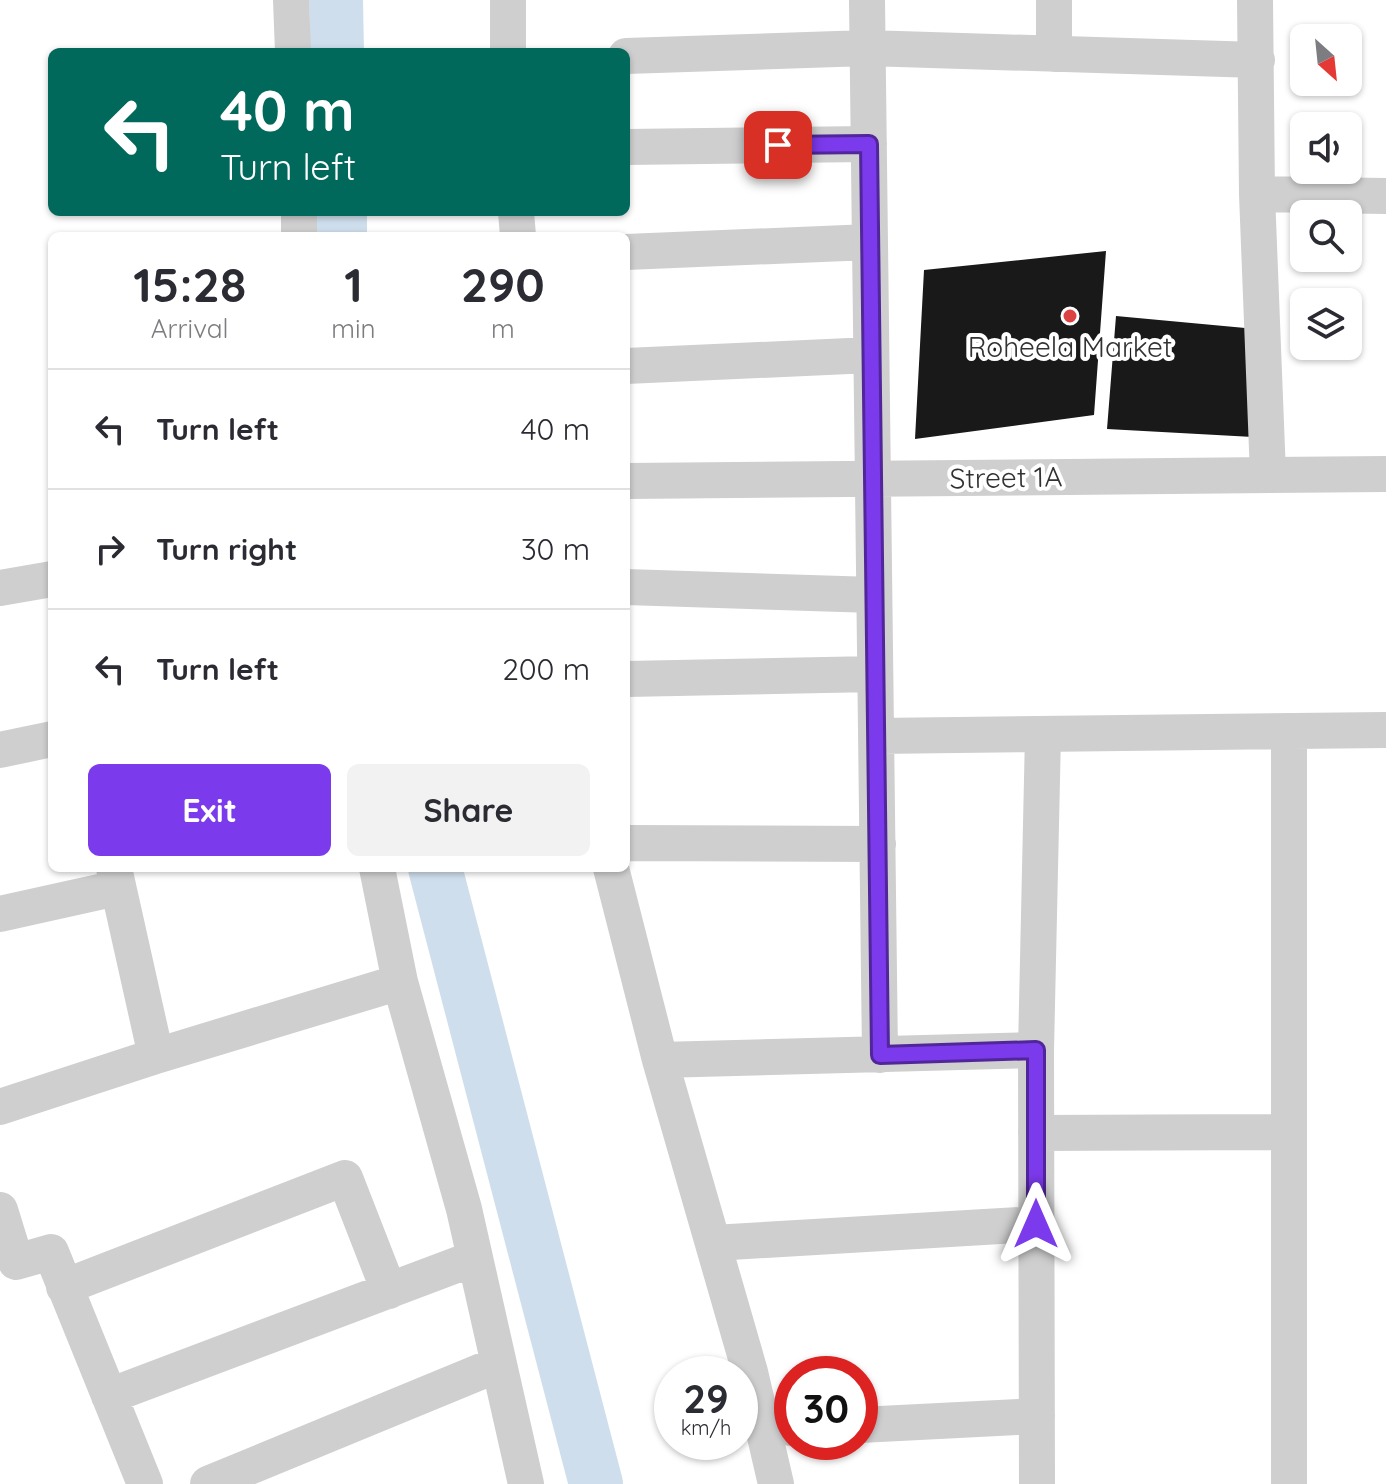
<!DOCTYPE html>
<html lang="en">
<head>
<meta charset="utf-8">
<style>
	body { margin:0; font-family:Quicksand,sans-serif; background:#f2f2f3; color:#2b2b33; height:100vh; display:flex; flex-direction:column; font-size:30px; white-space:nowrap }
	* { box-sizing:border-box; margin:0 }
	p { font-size:26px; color:#7c7c81 }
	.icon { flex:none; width:44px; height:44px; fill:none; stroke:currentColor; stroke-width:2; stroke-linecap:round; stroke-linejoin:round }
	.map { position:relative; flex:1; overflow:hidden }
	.side { position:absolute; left:48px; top:232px; width:582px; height:640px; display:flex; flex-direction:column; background:#fff; border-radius:12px; box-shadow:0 2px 6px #0004 }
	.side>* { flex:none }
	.hud { position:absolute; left:48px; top:48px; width:582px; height:168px; border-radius:12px; box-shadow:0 2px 6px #0004; background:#00695c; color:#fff; overflow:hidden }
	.needle { width:52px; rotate:153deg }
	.fabs { position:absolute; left:1290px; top:24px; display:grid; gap:16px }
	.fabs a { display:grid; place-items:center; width:72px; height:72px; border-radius:12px; background:#fff; box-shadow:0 2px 6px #0004; font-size:40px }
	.speed { position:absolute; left:654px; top:1356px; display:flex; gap:16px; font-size:40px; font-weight:700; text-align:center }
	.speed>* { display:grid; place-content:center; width:104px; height:104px; border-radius:50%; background:#fff; box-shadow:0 2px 6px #0004; line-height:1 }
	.speed small { font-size:20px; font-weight:400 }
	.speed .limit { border:12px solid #d22; background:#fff; color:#111 }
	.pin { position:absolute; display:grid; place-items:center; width:68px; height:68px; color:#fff; margin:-34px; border-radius:16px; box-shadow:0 4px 12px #0006 }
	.me { position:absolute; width:88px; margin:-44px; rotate:0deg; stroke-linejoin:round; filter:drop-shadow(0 0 6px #0008) }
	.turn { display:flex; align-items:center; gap:28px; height:168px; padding:0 40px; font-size:36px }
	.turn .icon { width:104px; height:104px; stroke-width:2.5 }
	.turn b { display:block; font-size:56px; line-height:68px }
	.eta { display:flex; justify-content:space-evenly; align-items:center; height:136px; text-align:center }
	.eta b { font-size:48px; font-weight:800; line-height:56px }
	.cta { display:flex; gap:16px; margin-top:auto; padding:16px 40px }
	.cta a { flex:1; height:92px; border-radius:12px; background:#7c3aed; color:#fff; font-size:32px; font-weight:800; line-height:92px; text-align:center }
	.cta a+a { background:#f2f2f3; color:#2b2b33 }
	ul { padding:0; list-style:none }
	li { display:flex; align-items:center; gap:24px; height:120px; padding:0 40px; border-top:2px solid #e1e1e2 }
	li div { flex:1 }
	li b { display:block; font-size:30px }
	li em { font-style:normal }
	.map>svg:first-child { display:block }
</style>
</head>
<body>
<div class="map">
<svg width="1386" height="1484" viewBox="0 0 1386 1484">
	<rect width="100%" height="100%" fill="#fff"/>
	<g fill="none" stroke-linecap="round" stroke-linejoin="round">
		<path stroke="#cfdeec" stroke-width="54" d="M 336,0 L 337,52
			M 340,212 L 340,236
			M 435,868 L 596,1484"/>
	</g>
	<path fill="#191919" d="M 1106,251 L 1094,415 L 915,439 L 924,270 Z
		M 1116,316 L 1256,329 L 1253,437 L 1107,429 Z"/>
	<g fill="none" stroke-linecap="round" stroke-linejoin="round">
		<path stroke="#cfcfcf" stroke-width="36" d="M 291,0 L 293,52
			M 508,0 L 508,52
			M 867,0 L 880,1055
			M 1255,0 L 1257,194 L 1268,475
			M 1054,54 L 1054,0
			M 626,56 L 867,48 L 1257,60
			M 626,147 L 869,144
			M 1257,194 L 1386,196
			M 299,212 L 299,236
			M 516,212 L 518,236
			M 626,252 L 870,242
			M 626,366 L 871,355
			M 626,481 L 1386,474
			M 626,587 L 874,595
			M 0,588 L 52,579
			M 626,679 L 875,674
			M 1289,731 L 1289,1484
			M 876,736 L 1386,730
			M 0,750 L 52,739
			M 626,843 L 878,844
			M 114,868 L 156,1056
			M 377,868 L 400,982 L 464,1209 L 526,1484
			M 611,868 L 660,1060 L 750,1372 L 776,1484
			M 0,914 L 117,888
			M 660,1060 L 1036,1050
			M 0,1107 L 156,1056 L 400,982
			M 1036,1133 L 1289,1132
			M 0,1210 L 16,1262 L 51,1252 L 145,1484
			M 713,1243 L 1036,1224
			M 64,1287 L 345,1178 L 389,1291
			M 109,1396 L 475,1258
			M 860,1425 L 1037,1416
			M 791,1428 L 792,1428
			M 208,1484 L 499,1364
			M 1037,1484 L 1036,1050 L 1043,734"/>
	</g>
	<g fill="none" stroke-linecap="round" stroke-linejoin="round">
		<defs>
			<path id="route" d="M 778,145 L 869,144 L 880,1055 L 1036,1050 L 1036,1224"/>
		</defs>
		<use href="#route" stroke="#51269a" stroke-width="20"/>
		<use href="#route" stroke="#7c3aed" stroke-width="14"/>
	</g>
	<circle fill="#db4342" stroke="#fff" stroke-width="3" cx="1070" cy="316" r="8"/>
	<g text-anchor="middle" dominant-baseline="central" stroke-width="8" stroke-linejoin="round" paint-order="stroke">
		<g font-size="28" fill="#323232" stroke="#fff">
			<text x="1070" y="346">Roheela Market</text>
		</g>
		<g font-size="28" fill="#323232" stroke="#fff">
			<text transform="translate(1006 477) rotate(-1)">Street 1A</text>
		</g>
	</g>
</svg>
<div class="fabs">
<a><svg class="needle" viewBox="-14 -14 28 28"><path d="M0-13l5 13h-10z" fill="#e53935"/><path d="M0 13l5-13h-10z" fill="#7c7c81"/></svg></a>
<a><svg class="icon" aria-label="sound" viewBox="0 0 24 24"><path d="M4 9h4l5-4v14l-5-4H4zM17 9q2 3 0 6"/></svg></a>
<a><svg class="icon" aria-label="search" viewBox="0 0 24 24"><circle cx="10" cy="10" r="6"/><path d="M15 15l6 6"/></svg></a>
<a><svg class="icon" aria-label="layers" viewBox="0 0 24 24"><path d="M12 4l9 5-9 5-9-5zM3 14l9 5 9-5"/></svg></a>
</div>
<div class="speed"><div>29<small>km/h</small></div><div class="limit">30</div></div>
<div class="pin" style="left:778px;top:145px;background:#d93025"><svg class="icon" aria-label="arrive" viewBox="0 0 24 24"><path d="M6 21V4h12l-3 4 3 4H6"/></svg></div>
<svg class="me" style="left:1036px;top:1224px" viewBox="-20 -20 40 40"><path d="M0-17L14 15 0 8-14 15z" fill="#7c3aed" stroke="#fff" stroke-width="4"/></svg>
<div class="hud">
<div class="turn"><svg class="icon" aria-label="left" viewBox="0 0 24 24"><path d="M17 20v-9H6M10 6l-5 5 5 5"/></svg><div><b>40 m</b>Turn left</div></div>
</div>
<section class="side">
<div class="eta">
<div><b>15:28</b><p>Arrival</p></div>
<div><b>1</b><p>min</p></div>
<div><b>290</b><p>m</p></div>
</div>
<ul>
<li><svg class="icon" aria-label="left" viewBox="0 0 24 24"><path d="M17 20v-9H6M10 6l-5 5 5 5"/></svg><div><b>Turn left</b></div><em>40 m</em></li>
<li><svg class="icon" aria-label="right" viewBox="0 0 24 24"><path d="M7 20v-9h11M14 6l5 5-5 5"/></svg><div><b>Turn right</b></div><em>30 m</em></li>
<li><svg class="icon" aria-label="left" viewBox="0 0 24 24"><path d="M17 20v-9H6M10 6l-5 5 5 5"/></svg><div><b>Turn left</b></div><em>200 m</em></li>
</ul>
<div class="cta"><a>Exit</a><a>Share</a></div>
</section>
</div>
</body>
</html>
